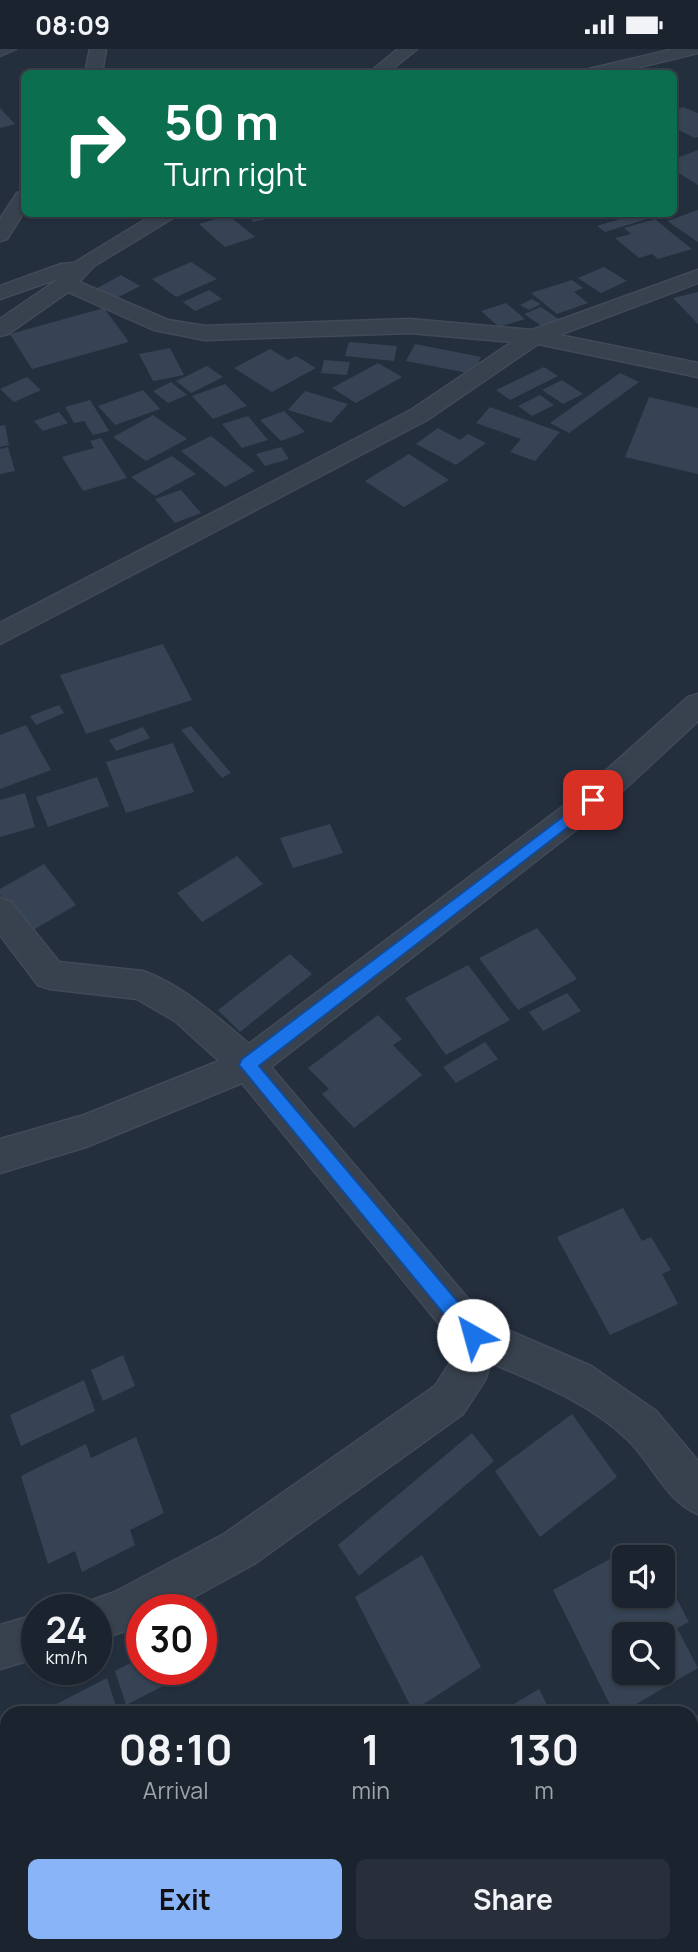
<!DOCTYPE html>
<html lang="en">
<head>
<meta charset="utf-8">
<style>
	body { margin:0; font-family:Manrope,sans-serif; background:#282f3a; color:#f1f3f6; height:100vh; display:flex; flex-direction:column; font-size:26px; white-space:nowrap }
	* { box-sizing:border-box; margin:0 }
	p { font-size:23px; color:#a0a4aa }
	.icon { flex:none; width:38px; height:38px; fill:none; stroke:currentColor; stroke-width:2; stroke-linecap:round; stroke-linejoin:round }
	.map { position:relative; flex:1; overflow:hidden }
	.details { position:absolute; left:0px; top:1657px; width:698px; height:247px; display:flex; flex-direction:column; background:#1b232e; border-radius:21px 21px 0 0; box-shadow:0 2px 5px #0004,0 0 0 2px #39404a }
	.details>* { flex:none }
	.top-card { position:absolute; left:21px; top:21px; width:656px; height:147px; border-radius:10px; box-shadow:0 2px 5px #0004,0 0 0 2px #39404a; background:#0b6e4f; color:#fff; overflow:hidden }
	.tools { position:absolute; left:612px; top:1496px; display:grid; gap:14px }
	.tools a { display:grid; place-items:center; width:63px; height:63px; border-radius:10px; background:#1b232e; box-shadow:0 2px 5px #0004,0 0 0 2px #39404a; font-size:35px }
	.speed { position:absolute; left:21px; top:1545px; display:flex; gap:14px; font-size:35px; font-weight:700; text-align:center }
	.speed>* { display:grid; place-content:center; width:91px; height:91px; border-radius:50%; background:#1b232e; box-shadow:0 2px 5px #0004,0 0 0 2px #39404a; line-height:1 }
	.speed small { font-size:18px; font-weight:400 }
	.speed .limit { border:10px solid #d22; background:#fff; color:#111 }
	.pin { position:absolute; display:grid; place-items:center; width:60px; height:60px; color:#fff; margin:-30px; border-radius:14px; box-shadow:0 4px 10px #0006 }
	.me { position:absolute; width:77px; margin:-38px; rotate:322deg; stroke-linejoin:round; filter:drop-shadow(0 0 5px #0008) }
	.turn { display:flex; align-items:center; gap:24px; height:147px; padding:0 28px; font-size:32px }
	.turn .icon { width:91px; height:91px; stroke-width:2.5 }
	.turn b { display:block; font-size:49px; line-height:60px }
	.eta { display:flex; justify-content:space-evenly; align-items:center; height:119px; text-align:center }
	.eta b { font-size:42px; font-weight:700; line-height:49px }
	.primary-button { display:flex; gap:14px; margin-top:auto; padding:14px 28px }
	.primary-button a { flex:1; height:80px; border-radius:10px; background:#8ab4f8; color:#111; font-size:28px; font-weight:700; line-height:80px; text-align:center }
	.primary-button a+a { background:#282f3a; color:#f1f3f6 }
	.status { display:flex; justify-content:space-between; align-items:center; height:49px; padding:0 35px; background:#1b232e; direction:ltr }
	.status svg { height:19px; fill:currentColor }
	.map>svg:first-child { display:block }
</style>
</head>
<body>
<div class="status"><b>08:09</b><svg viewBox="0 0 49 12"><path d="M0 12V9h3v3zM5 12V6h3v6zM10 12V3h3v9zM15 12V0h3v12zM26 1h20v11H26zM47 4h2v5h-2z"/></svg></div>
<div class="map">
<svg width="698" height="1903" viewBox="0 0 698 1903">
	<rect width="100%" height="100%" fill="#242f3e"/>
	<path fill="#364354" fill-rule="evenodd" d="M 683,58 L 698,64 L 698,88 L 695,89 L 674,79 L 674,62 Z
		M 0,59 L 15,75 L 0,79 Z
		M 698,101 L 698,136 L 674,121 L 674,110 Z
		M 698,161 L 698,193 L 667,172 Z
		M 246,164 L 286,164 L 286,166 L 253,173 Z
		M 639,164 L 647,170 L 605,183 L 597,177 Z
		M 228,166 L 255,188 L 225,198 L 199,175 Z
		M 655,170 L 673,185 L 692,200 L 658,210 L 652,205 L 639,209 L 615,189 L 631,185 L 624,179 Z
		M 191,213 L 217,230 L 176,248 L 152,230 Z
		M 604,218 L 627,232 L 601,244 L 578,229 Z
		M 121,226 L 140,237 L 111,252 L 92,242 Z
		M 572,231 L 583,239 L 574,243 L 588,254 L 557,265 L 531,244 Z
		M 209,241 L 222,250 L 195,262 L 183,253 Z
		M 698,243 L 698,275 L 673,249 Z
		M 532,250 L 541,255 L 529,261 L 520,256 Z
		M 506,254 L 525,270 L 499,278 L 481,262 Z
		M 541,258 L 560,271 L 543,278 L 524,265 Z
		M 104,259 L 129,293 L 32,320 L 10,285 Z
		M 349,293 L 397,297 L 394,312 L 345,307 Z
		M 415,295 L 481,308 L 473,325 L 406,312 Z
		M 170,299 L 184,326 L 153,332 L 139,305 Z
		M 270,300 L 288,311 L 296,307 L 316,319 L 272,343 L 234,319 Z
		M 324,311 L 350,313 L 347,326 L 321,324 Z
		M 378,314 L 402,328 L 356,354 L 332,339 Z
		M 207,317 L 223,328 L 191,344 L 176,332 Z
		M 544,318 L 558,327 L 510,351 L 496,341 Z
		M 620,324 L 639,333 L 569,384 L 550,374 Z
		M 27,328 L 41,341 L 14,353 L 0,340 Z
		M 562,331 L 583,345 L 563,355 L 542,341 Z
		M 171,333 L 187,346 L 168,354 L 153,342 Z
		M 225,335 L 247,357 L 213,370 L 192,347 Z
		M 143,341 L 160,360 L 115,376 L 98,357 Z
		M 305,342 L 348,355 L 331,374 L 288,361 Z
		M 540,346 L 554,356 L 532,367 L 518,357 Z
		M 649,348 L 698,359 L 698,425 L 625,408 Z
		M 90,351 L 100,367 L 109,382 L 93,386 L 84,372 L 74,374 L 65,358 Z
		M 490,358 L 560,383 L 535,412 L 510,403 L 521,390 L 476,374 Z
		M 284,362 L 305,383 L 281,392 L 260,371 Z
		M 59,363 L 68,374 L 43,382 L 34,372 Z
		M 153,366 L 187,390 L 146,412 L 113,388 Z
		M 248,367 L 268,391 L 242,399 L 222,375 Z
		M 5,376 L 9,396 L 0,398 L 0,377 Z
		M 438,379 L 460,391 L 468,385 L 486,394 L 456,416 L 416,395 Z
		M 211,387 L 255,422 L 225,438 L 181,402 Z
		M 101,389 L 127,429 L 83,442 L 62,408 L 94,399 L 90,392 Z
		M 8,398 L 15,422 L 0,425 L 0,400 Z
		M 281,398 L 289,410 L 265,417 L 256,405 Z
		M 409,405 L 449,431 L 404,458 L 365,432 Z
		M 172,407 L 196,425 L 155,447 L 131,428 Z
		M 181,441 L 201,464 L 175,474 L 155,450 Z
		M 163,595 L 192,651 L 86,685 L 60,626 Z
		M 59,656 L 64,664 L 36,676 L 30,667 Z
		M 26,676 L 51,721 L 0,740 L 0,686 Z
		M 191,677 L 231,724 L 222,729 L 181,681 Z
		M 143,678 L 150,689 L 116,702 L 109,691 Z
		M 173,694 L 194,743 L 126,764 L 106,713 Z
		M 97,728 L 109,757 L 48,778 L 36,748 Z
		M 25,744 L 35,778 L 0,788 L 0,751 Z
		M 330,775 L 343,804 L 293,819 L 280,789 Z
		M 237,807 L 263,835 L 202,873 L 177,844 Z
		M 44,815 L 76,856 L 28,884 L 0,846 L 0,840 Z
		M 537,879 L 577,930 L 518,961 L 479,909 Z
		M 290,905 L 312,925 L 240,983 L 218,961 Z
		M 468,916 L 510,971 L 446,1006 L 405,949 Z
		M 567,944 L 581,962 L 543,982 L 529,963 Z
		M 378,966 L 402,990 L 393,996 L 422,1026 L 354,1079 L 322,1045 L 329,1040 L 308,1019 Z
		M 485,993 L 498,1010 L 456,1034 L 443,1018 Z
		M 623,1159 L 642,1192 L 651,1188 L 671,1221 L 662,1225 L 678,1255 L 610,1286 L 557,1188 Z
		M 123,1306 L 135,1337 L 103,1352 L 91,1321 Z
		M 84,1331 L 95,1362 L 21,1397 L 10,1366 Z
		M 572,1365 L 617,1428 L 540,1488 L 495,1422 Z
		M 472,1384 L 494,1412 L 359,1527 L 338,1496 Z
		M 136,1388 L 164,1464 L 130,1481 L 135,1496 L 82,1523 L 75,1502 L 48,1515 L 21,1427 L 86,1395 L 91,1409 Z
		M 634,1497 L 640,1508 L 625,1508 L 625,1547 L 663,1547 L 663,1539 L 669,1535 L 689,1573 L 677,1579 L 698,1619 L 621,1664 L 614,1664 L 553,1541 ZM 625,1586 L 663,1586 L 663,1624 L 625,1624 Z
		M 422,1506 L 481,1618 L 413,1662 L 355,1548 Z
		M 142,1608 L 142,1620 L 164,1620 L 169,1634 L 126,1656 L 115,1622 Z
		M 107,1629 L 118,1664 L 39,1664 Z
		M 539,1640 L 551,1664 L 499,1664 Z
		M 698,1666 L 698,1732 L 691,1737 L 691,1671 Z
		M 7,1681 L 7,1762 L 6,1762 L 0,1738 L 0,1685 Z
		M 603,1897 L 657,1897 L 658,1903 L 604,1903 Z"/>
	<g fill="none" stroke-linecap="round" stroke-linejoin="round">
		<defs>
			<path id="minor" d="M 0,0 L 16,0 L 0,7 Z
				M 90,0 L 106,0 L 102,24 L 85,24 Z
				M 398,0 L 417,0 L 387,24 L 369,24 Z
				M 674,0 L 698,0 L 698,4 L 615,24 L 586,24 L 589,20 Z
				M 24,142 L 24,163 L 7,190 L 0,192 L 0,170 L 17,144 Z
				M 156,164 L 181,164 L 94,217 L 79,233 L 168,271 L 205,277 L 410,270 L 532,281 L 698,221 L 698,234 L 559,286 L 698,314 L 698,328 L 538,295 L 427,371 L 0,595 L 0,574 L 411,361 L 512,293 L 410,284 L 205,291 L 154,281 L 68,243 L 8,285 L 0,287 L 0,270 L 60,229 L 0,250 L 0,237 L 61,215 L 74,214 Z
				M 698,645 L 698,672 L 604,759 L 271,1018 L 487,1272 L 591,1317 L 656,1362 L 698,1412 L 698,1465 C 666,1452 652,1414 628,1391 C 590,1354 538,1334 491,1314 L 485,1331 L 463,1365 L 254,1515 L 170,1561 L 142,1561 L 142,1576 L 96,1592 L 96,1561 L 78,1561 L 81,1555 L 115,1543 L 224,1485 L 435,1337 L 452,1311 L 453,1292 L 242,1034 L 86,1098 L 0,1124 L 0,1090 L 84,1066 L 219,1012 L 175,972 L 137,950 L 50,940 L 38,936 L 0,886 L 0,849 L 11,853 L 59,913 L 143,922 C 184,937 216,967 249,995 L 582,743 L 688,648 Z
				M 37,1565 L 37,1609 L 0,1620 L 0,1576 Z
				M 0,1822 L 7,1825 L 7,1897 L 38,1897 L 39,1903 L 0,1903 Z"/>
		</defs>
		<use href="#minor" stroke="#414a57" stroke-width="3"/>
		<use href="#minor" fill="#38414e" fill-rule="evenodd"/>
	</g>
	<path fill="#1a73e8" stroke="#114b97" stroke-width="2" d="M 593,745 L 601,751 L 598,755 L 259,1017 L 480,1279 L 482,1286 L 480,1292 L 473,1295 L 466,1292 L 239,1016 L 242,1010 Z"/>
</svg>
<div class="tools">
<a><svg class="icon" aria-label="sound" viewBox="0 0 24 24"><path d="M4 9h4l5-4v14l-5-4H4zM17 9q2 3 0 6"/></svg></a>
<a><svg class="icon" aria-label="search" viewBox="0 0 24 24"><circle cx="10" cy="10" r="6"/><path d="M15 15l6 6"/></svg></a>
</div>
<div class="speed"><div>24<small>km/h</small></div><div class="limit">30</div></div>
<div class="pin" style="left:593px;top:751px;background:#d93025"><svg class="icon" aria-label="arrive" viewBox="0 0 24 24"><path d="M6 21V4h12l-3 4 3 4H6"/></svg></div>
<svg class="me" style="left:473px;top:1286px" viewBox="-20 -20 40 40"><circle r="19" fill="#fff"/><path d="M0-13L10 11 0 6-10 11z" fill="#1a73e8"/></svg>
<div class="top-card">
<div class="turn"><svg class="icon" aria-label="right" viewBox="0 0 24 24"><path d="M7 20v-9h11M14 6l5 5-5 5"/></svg><div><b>50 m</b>Turn right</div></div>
</div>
<section class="details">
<div class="eta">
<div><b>08:10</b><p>Arrival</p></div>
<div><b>1</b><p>min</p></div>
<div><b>130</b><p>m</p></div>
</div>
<div class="primary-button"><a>Exit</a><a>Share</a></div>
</section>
</div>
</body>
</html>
